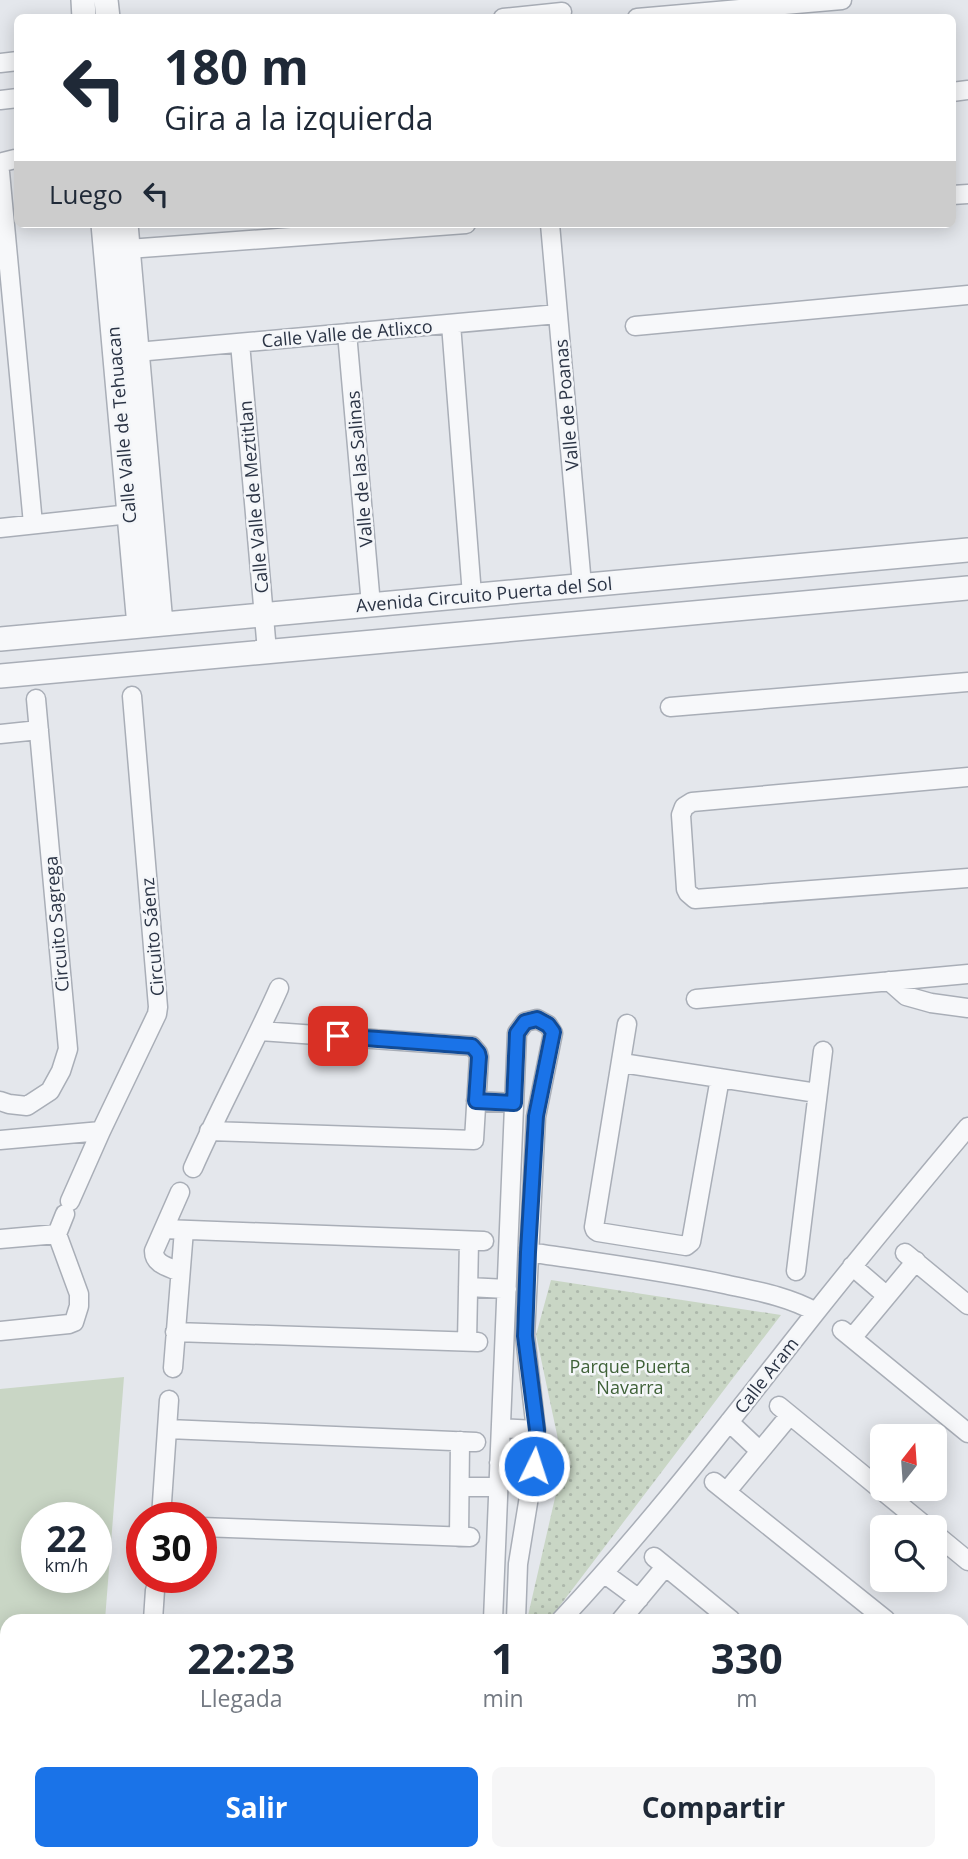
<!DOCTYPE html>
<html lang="es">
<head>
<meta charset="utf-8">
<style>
	body { margin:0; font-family:"Open Sans",sans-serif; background:#f6f6f7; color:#1f2937; height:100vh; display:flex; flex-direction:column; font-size:26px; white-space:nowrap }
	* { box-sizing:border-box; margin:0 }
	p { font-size:23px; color:#747a83 }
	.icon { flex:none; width:38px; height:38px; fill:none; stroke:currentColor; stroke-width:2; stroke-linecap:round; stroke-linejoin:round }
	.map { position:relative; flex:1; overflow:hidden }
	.side { position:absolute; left:0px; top:1614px; width:970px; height:247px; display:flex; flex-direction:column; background:#fff; border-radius:21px 21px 0 0; box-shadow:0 4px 18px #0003 }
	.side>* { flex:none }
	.banner { position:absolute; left:14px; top:14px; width:942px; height:214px; border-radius:10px; box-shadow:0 4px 18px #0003; background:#fff; color:#1f2937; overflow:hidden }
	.needle { width:46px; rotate:17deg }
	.buttons { position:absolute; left:870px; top:1424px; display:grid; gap:14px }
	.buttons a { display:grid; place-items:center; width:77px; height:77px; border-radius:10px; background:#fff; box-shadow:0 4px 18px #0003; font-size:35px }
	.speed { position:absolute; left:21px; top:1502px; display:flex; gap:14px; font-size:35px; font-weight:700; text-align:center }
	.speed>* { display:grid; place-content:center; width:91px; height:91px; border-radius:50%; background:#fff; box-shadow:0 4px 18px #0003; line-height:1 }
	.speed small { font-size:18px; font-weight:400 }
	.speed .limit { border:10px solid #d22; background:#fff; color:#111 }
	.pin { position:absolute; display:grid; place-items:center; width:60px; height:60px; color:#fff; margin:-30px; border-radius:14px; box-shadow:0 4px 10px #0006 }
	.me { position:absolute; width:77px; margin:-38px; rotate:4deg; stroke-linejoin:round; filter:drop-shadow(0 0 5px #0008) }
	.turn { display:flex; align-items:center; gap:24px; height:147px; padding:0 35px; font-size:32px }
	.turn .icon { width:91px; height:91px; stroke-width:2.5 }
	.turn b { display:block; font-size:49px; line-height:60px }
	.then { display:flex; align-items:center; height:66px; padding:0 35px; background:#0003; gap:14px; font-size:26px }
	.eta { display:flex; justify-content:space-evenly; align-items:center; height:119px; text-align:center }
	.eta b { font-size:42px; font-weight:700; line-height:49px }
	.primary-button { display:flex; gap:14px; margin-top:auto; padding:14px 35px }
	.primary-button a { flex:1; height:80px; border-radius:10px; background:#1a73e8; color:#fff; font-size:28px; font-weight:700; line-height:80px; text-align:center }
	.primary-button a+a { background:#f6f6f7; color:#1f2937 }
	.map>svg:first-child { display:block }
</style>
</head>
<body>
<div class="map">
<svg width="968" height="1859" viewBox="0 0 968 1859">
	<defs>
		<pattern id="park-dots" width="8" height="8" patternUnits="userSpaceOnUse" patternTransform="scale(1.75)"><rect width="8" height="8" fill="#c9d6c5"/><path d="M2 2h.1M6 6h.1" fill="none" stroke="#adb8ab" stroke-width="1.8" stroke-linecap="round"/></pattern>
	</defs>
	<rect width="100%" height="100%" fill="#e4e7ec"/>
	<path fill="#c9d6c5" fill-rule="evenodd" d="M 124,1377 L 105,1620 L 7,1620 L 7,1853 L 98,1853 L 98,1859 L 0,1859 L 0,1389 ZM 37,1517 L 96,1517 L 96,1577 L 37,1577 Z"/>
	<path fill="url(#park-dots)" d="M 551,1280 L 781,1315 L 549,1620 L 527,1620 L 563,1463 L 536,1335 Z"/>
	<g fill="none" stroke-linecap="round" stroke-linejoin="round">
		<defs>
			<path id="minor" d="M 503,18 L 562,12
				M 637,18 L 842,0
				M 0,63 L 18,61
				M 952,92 L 968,90
				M 0,100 L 18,98
				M 0,166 L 3,162 L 15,159
				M 0,172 L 33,524
				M 952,195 L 968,194
				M 550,224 L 582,585
				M 128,249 L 466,224
				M 451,324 L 472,595
				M 635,326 L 968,295
				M 347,333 L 371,605
				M 240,343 L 267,651
				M 137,352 L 558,314
				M 0,528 L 130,514
				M 670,707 L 968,682
				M 0,734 L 39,730
				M 968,777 L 692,802 L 684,807 L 681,815 L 686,889 L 688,893 L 695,899 L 968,878
				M 889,981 L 906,996 L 931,1003 L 968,1008
				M 696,999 L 968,974
				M 627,1024 L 594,1227 L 595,1230 L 598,1232 L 686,1246 L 691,1242 L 720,1078
				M 622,1063 L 817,1093
				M 0,1101 L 9,1104 L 27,1106 L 50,1091 L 61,1071 L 68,1049 L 36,699
				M 476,1101 L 514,1103
				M 209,1131 L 474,1140 L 479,1057 L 478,1053 L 472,1046 L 260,1031
				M 0,1140 L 101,1131
				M 193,1168 C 220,1107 252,1049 279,988
				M 180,1192 L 154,1251 C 154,1265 169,1267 180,1272
				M 70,1201 L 101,1131 L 157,1014 L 158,1007 L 132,696
				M 164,1229 L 484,1241
				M 0,1239 L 57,1234
				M 528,1252 C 594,1262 659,1270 724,1284 C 756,1291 787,1296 816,1312
				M 905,1253 L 968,1305
				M 852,1266 L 887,1296
				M 796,1271 L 823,1051
				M 468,1287 L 507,1289
				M 842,1330 L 968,1433
				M 0,1331 L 69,1324 L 74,1322 L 79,1306 L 79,1294 L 57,1234 L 65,1214
				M 175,1332 L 478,1342
				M 852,1338 L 916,1261
				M 467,1342 L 469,1241
				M 173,1368 L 184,1230
				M 779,1406 L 928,1528
				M 729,1422 L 760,1451
				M 501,1428 L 536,1430
				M 168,1429 L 476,1442
				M 499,1463 L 534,1466
				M 714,1482 L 886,1620
				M 460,1487 L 499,1487
				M 727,1491 L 790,1415
				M 161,1517 L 169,1400
				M 201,1527 L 470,1537
				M 934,1533 L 968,1561
				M 459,1537 L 460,1441
				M 654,1557 L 731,1620
				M 605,1574 L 639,1599
				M 153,1620 L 155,1590
				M 493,1620 L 517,1033 L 525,1022 L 537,1019 L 548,1025 L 553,1033 L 536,1117 L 525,1336 L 536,1430 L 534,1466 L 518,1564 L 516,1620
				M 561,1620 C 652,1523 733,1417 816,1312 C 865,1250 917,1188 968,1127
				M 621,1620 L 665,1567
				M 962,1658 L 968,1651
				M 962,1833 L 968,1826
				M 148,1853 L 148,1859
				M 544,1853 L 546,1859
				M 699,1853 L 706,1859
				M 801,1854 L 801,1853
				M 442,1859 L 442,1853
				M 483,1859 L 484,1853
				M 505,1859 L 506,1853
				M 941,1859 L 946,1853"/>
			<path id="tertiary" d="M 83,0 L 84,18
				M 106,0 L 108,18
				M 103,224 L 139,626
				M 126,224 L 161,624
				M 0,639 L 968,550
				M 0,676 L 968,588"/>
		</defs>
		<use href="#minor" stroke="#a9aeb7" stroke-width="21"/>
		<use href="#tertiary" stroke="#a9aeb7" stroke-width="26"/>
		<use href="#minor" stroke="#f7f8fa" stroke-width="18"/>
		<use href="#tertiary" stroke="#f7f8fa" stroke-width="23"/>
	</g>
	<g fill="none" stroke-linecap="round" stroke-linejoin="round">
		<defs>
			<path id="route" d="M 338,1036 L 472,1046 L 478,1053 L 479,1057 L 476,1101 L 514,1103 L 517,1033 L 525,1022 L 537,1019 L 548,1025 L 553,1032 L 536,1116 L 528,1252 L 525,1336 L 537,1430 L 534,1466"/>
		</defs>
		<use href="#route" stroke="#114b97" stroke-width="18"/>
		<use href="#route" stroke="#1a73e8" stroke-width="12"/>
	</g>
	<g text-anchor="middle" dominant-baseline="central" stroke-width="5" stroke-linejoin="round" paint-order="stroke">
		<g font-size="18" fill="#2b3445" stroke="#f4f6f9">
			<text transform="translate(347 333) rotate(-5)">Calle Valle de Atlixco</text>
			<text transform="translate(566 405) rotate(-95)">Valle de Poanas</text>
			<text transform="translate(121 425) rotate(-95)">Calle Valle de Tehuacan</text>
			<text transform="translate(359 469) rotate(-95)">Valle de las Salinas</text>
			<text transform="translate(253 497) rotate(-95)">Calle Valle de Meztitlan</text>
			<text transform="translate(484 594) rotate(-5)">Avenida Circuito Puerta del Sol</text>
			<text transform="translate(56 924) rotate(-95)">Circuito Sagrega</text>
			<text transform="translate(152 937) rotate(-95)">Circuito Sáenz</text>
			<text transform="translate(766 1375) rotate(-52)">Calle Aram</text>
		</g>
		<g font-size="18" fill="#3f6138" stroke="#f4f6f9">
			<text x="630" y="1366">Parque Puerta<tspan x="630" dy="21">Navarra</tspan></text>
		</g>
	</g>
</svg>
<div class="buttons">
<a><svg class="needle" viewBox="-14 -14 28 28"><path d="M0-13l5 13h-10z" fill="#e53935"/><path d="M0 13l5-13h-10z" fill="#747a83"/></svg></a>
<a><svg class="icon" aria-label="search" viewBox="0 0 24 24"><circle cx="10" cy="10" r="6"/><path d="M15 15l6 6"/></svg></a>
</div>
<div class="speed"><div>22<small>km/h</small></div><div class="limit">30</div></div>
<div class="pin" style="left:338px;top:1036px;background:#d93025"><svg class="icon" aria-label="arrive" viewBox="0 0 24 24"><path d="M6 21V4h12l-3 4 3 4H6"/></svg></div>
<svg class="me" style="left:534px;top:1466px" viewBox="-20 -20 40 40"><circle r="17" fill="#1a73e8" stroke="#fff" stroke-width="3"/><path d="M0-11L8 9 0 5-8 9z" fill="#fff"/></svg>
<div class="banner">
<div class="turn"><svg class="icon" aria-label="left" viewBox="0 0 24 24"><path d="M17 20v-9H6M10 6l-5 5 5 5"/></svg><div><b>180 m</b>Gira a la izquierda</div></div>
<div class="then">Luego<svg class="icon" aria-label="left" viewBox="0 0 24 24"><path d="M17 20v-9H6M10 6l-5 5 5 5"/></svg></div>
</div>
<section class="side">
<div class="eta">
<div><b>22:23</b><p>Llegada</p></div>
<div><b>1</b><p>min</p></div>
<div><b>330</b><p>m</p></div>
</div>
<div class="primary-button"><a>Salir</a><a>Compartir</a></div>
</section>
</div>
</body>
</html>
